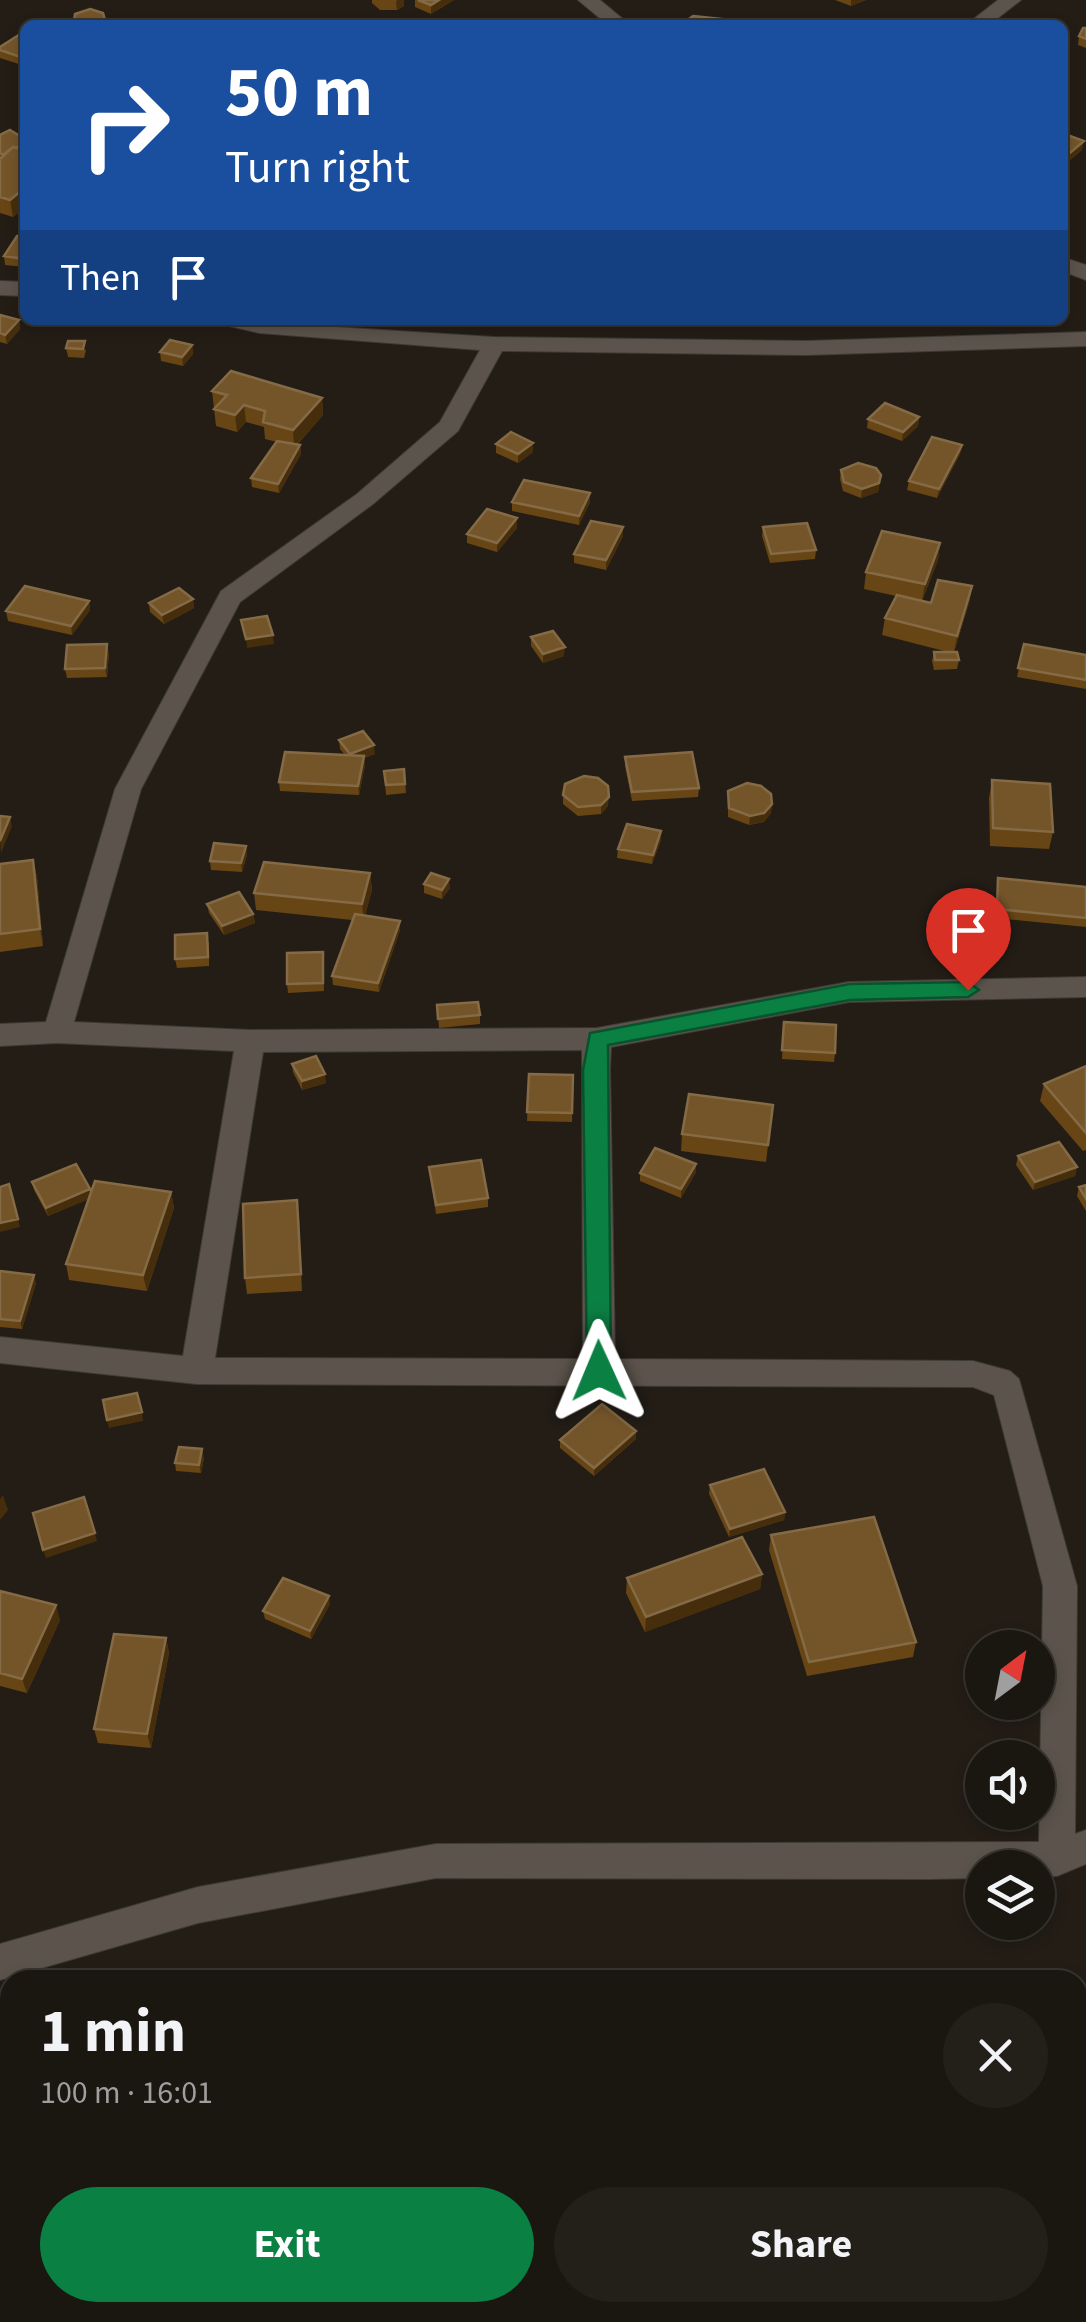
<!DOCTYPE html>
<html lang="en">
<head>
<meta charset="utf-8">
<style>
	body { margin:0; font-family:"Source Sans 3",sans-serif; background:#231f19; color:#f1f3f6; height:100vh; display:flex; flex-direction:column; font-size:38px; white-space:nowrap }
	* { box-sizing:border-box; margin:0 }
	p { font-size:32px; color:#9f9f9f }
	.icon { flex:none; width:55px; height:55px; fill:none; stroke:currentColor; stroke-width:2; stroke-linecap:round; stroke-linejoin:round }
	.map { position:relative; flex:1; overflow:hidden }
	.drawer { position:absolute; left:0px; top:1970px; width:1088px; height:352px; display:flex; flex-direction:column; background:#1a1610; border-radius:30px 30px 0 0; box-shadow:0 5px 15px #0003,0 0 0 2px #383530 }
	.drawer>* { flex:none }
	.banner { position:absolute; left:20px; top:20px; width:1048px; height:305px; border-radius:15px; box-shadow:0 5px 15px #0003,0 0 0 2px #383530; background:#1a4fa0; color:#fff; overflow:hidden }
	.needle { width:65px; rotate:32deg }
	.fabs { position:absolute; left:965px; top:1630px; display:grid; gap:20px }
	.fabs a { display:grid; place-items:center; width:90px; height:90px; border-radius:50%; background:#1a1610; box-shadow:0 5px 15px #0003,0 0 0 2px #383530; font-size:50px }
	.pin { position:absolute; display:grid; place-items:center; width:85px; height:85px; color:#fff; margin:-102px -42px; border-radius:50% 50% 50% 0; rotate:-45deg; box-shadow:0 0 10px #0007 }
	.pin .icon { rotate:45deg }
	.me { position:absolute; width:110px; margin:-55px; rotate:359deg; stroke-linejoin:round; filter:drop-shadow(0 0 8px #0008) }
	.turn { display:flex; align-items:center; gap:35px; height:210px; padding:0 40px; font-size:45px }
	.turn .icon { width:130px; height:130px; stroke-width:2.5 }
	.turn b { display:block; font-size:70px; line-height:85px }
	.then { display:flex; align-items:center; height:95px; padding:0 40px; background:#0003; gap:20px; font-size:38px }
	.round { display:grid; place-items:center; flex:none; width:105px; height:105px; border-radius:52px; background:#231f19 }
	.summary { display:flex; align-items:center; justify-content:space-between; height:170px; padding:0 40px }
	h1 { font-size:60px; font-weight:700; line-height:75px }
	.button { display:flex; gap:20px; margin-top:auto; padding:20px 40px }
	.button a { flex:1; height:115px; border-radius:60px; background:#0b8043; color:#fff; font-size:40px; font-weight:700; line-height:115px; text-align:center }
	.button a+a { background:#231f19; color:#f1f3f6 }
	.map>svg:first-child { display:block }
</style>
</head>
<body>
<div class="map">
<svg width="1086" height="2322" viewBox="0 0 1086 2322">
	<rect width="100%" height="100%" fill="#231d16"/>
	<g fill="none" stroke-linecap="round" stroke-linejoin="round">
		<defs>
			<path id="street" d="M 578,0 L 600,0 L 630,25 L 608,25 Z
				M 998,0 L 1021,0 L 989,25 L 966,25 Z
				M 1062,257 L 1086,265 L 1086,280 L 1062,271 Z
				M 0,281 L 25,282 L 25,296 L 0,295 Z
				M 222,320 L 494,337 L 806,341 L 1086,332 L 1086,346 L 806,355 L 502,351 L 458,431 L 373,504 L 240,602 L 141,789 L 74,1022 L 250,1030 L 597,1028 L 849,982 L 1086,977 L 1086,997 L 849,1002 L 611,1047 L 610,1069 L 615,1359 L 973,1361 L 1010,1371 L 1019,1379 L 1077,1586 L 1075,1834 L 1086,1830 L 1086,1864 L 1057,1876 L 1038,1877 L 1038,1868 L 982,1868 L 982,1878 L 928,1879 L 436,1878 L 198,1923 L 0,1980 L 0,1944 L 198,1887 L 436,1844 L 1039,1842 L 1043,1586 L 994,1395 L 973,1387 L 197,1384 L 0,1363 L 0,1337 L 183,1356 L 234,1051 L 57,1043 L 0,1046 L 0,1024 L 46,1022 L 115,789 L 221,591 L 357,494 L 440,422 L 480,350 L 259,333 L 225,325 ZM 582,1050 L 583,1359 L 215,1358 L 263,1052 Z
				M 0,2011 L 10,2015 L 10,2059 L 0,2055 Z
				M 304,2312 L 352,2312 L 356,2322 L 308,2322 Z"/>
		</defs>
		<use href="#street" stroke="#3e3a35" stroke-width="2"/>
		<use href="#street" fill="#5c544c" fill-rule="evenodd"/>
	</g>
	<path fill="#674515" d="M 372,0 L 404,0 L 404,6 L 397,10 L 380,10 L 372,3 Z
		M 415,0 L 454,0 L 431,14 L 415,7 Z
		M 835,0 L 866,0 L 851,6 Z
		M 1086,28 L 1086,48 L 1078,45 L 1079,36 Z
		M 25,31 L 25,66 L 0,58 L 0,47 Z
		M 1062,133 L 1082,150 L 1068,162 L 1062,160 Z
		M 0,135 L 25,139 L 25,207 L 13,217 L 0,213 Z
		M 25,237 L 25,267 L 5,265 L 4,256 Z
		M 0,315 L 19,320 L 20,329 L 7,344 L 0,342 Z
		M 68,341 L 86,350 L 84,358 L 68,357 L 66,348 Z
		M 192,345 L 193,354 L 183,366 L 161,361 L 160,352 Z
		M 212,391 L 322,398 L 323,415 L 297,445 L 300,445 L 301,454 L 279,493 L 252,487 L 251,478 L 277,442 L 265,439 L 264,427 L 246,422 L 237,432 L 216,426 Z
		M 919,417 L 918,426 L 902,441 L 867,428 L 868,419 Z
		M 533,443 L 533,452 L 518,463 L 496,453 L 496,444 Z
		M 962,445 L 960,454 L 937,498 L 907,490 L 909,481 Z
		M 841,470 L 881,475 L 878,492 L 861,498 L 843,491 L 840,479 Z
		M 512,502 L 590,502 L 579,525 L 512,511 Z
		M 623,527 L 623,536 L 606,570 L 574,563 L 574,554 Z
		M 763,527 L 816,550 L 815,559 L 770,563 L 762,536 Z
		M 517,528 L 497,552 L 467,543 L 467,534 Z
		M 940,543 L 938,560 L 922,601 L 931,603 L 972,586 L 969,603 L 954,652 L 959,660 L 957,669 L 934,670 L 932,661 L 934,652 L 948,652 L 882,635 L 885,618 L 896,596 L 864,589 L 866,572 Z
		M 193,599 L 194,608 L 164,624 L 150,612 L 149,603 Z
		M 89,601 L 90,610 L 72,635 L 8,621 L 6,611 Z
		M 531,637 L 564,656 L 543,663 L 531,646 Z
		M 1024,644 L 1086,655 L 1086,689 L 1017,677 Z
		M 109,653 L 107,677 L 67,678 L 65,669 Z
		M 339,740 L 375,754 L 364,758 L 365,765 L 359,795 L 280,791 L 279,782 L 345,755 L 340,749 Z
		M 625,757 L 699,788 L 698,797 L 632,801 L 625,766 Z
		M 404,769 L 406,793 L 386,795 L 384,771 Z
		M 992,780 L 1053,832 L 1049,849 L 990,846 L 989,798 Z
		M 728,791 L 772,804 L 771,813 L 764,822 L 749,825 L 728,817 Z
		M 563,795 L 608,806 L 601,814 L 578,816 L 563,804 Z
		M 661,840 L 652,864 L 617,858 L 618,849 Z
		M 246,846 L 247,855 L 242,872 L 211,870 L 210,861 Z
		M 33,860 L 37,877 L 43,946 L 0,952 L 0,864 Z
		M 370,873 L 372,890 L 365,915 L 400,930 L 379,992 L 333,985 L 332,976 L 352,920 L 256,910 L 254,893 Z
		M 998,878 L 1086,887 L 1086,927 L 995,918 Z
		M 424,884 L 450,888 L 442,899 L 424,893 Z
		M 207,904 L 253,914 L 255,923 L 224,935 L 209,913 Z
		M 209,942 L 209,966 L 177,968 L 175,959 Z
		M 323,952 L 324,991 L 288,993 L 287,984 Z
		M 437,1005 L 480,1015 L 480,1024 L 439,1028 Z
		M 784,1022 L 835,1053 L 834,1062 L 782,1059 Z
		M 292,1064 L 326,1083 L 302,1090 L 293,1072 Z
		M 1086,1066 L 1086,1150 L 1083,1151 L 1040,1101 L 1044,1084 Z
		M 529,1074 L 573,1075 L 572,1122 L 527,1121 Z
		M 773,1105 L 766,1162 L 681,1151 L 682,1134 Z
		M 1018,1156 L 1077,1167 L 1075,1176 L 1033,1190 L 1016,1165 Z
		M 696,1164 L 696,1172 L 681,1198 L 640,1181 L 640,1173 Z
		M 429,1167 L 488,1198 L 488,1207 L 436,1214 Z
		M 32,1182 L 90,1189 L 91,1192 L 171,1192 L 174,1208 L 147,1291 L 69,1280 L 66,1264 L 88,1199 L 48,1216 L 34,1190 Z
		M 1086,1185 L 1086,1211 L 1077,1196 L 1079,1187 Z
		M 299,1217 L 302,1291 L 247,1294 L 245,1278 Z
		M 0,1271 L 36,1283 L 22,1329 L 0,1327 Z
		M 636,1439 L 594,1476 L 560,1448 L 560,1440 Z
		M 204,1458 L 201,1473 L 176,1471 L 175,1463 Z
		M 710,1485 L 785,1512 L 784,1520 L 729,1537 L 709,1494 Z
		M 771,1535 L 916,1642 L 913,1657 L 807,1676 L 769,1550 Z
		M 762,1574 L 760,1589 L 645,1632 L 626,1593 L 627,1578 Z
		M 0,1591 L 60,1620 L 27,1693 L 0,1686 Z
		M 330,1604 L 311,1639 L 265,1619 L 263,1611 Z
		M 166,1638 L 169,1653 L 151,1748 L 98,1743 L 94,1729 Z"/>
	<path fill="#462e0d" d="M 398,0 L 404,0 L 404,6 L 397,10 L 396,1 Z
		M 439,0 L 454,0 L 431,14 L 431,5 Z
		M 851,0 L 866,0 L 851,6 Z
		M 1084,141 L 1082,150 L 1068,162 L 1070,153 Z
		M 23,189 L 25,207 L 13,217 L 10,200 Z
		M 19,320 L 20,329 L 7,344 L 5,335 Z
		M 192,345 L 193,354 L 183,366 L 182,357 Z
		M 322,398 L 323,415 L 294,448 L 293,430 Z
		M 244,405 L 246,422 L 237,432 L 235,415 Z
		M 919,417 L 918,426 L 902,441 L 903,432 Z
		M 533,443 L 533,452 L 518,463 L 518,454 Z
		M 300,445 L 301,454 L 279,493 L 278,484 Z
		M 962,445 L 960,454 L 937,498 L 939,489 Z
		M 881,475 L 878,492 L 861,498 L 862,489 Z
		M 590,493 L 590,502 L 579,525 L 579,516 Z
		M 517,518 L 517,528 L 497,552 L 497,543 Z
		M 623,527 L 623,536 L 606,570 L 606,560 Z
		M 940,543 L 938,560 L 922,601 L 925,584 Z
		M 972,586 L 969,603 L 954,653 L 957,636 Z
		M 193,599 L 194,608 L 164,624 L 162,615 Z
		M 89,601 L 90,610 L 72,635 L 71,626 Z
		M 273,635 L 274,644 L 247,648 L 246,639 Z
		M 107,644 L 109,653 L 107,677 L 105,668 Z
		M 565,647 L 564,656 L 543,663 L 543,654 Z
		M 374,745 L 375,754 L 364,758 L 365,765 L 359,795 L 358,786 L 351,763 L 350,754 Z
		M 609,797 L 608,806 L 601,814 L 601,805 Z
		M 772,804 L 771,813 L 764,822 L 749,825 L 750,816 Z
		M 10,817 L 12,826 L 1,853 L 0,841 Z
		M 661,831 L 661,840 L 652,864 L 653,855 Z
		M 246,846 L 247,855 L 242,872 L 241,863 Z
		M 33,860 L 37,877 L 43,946 L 40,929 Z
		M 370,873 L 372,890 L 364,921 L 362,904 Z
		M 449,879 L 450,888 L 442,899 L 442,890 Z
		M 253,914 L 255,923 L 224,935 L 222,926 Z
		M 400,921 L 400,930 L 379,992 L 378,983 Z
		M 325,1074 L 326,1083 L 302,1090 L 302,1081 Z
		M 696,1164 L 696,1172 L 681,1198 L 681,1189 Z
		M 1077,1167 L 1075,1176 L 1033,1190 L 1035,1182 Z
		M 90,1189 L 92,1198 L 48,1216 L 46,1208 Z
		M 171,1192 L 174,1208 L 147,1291 L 143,1275 Z
		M 297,1200 L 299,1217 L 302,1291 L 301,1274 Z
		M 18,1219 L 20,1227 L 0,1232 L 0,1223 Z
		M 34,1275 L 36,1283 L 22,1329 L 20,1321 Z
		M 142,1412 L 143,1421 L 109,1428 L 107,1420 Z
		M 636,1431 L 636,1439 L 594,1476 L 594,1468 Z
		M 202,1449 L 204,1458 L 201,1473 L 199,1465 Z
		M 3,1495 L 8,1510 L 0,1520 L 0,1499 Z
		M 785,1512 L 784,1520 L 729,1537 L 730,1529 Z
		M 95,1533 L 97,1541 L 46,1558 L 43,1550 Z
		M 762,1574 L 760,1589 L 645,1632 L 646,1617 Z
		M 329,1596 L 330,1604 L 311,1639 L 310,1631 Z
		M 56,1605 L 60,1620 L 27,1693 L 22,1679 Z
		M 166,1638 L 169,1653 L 151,1748 L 147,1734 Z"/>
	<path fill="#74552a" stroke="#846a45" stroke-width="2.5" d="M 418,0 L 439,0 L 431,5 Z
		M 90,9 L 103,13 L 105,20 L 91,25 L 82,25 L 74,22 L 75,14 Z
		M 693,16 L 721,19 L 714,25 L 681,25 Z
		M 1083,28 L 1086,28 L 1086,39 L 1079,36 Z
		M 25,31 L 25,57 L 23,58 L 0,50 L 0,47 Z
		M 10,130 L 25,139 L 25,144 L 16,148 L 13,147 L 3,155 L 0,153 L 0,135 Z
		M 1062,133 L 1084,141 L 1070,153 L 1062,151 Z
		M 13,147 L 25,150 L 25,190 L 23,189 L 10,200 L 0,197 L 0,159 Z
		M 17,236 L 25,237 L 25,259 L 4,256 Z
		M 0,315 L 19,320 L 5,335 L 0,333 Z
		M 170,340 L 192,345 L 182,357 L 160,352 Z
		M 68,341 L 85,341 L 83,349 L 66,348 Z
		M 231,371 L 322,398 L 293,430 L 263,422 L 265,411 L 244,405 L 235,415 L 214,409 L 227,395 L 212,391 Z
		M 885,403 L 919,417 L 903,432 L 868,419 Z
		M 511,432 L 533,443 L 518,454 L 496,444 Z
		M 932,437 L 962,445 L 939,489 L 909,481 Z
		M 277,441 L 300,445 L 278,484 L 251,478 Z
		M 858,463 L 876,468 L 881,475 L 879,483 L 862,489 L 844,482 L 841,470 Z
		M 524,480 L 590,493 L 579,516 L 512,502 Z
		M 487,509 L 517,518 L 497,543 L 467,534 Z
		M 591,521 L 623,527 L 606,560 L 574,554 Z
		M 807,523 L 816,550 L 771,554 L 763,527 Z
		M 882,531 L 940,543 L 925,584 L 866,572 Z
		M 938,580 L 972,586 L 957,636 L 885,618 L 897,595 L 931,603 Z
		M 25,586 L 89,601 L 71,626 L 6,611 Z
		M 179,588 L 193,599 L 162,615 L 149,603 Z
		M 267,616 L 273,635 L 246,639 L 241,620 Z
		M 553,631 L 565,647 L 543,654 L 531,637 Z
		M 107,644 L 105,668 L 65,669 L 67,645 Z
		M 1024,644 L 1086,655 L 1086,680 L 1018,668 Z
		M 934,652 L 957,652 L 959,660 L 935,660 Z
		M 363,731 L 374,745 L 350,754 L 339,740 Z
		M 285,752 L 364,756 L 358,786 L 279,782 Z
		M 692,752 L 699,788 L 632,792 L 625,757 Z
		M 404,769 L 405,784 L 386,785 L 384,771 Z
		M 584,776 L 598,778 L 608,786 L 609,797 L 601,805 L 578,807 L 563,795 L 565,784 Z
		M 992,780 L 1050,784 L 1053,832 L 993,828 Z
		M 747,783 L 761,786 L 771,794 L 772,804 L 764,813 L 750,816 L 729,808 L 728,791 Z
		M 0,816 L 10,817 L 0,841 Z
		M 627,824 L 661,831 L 653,855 L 618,849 Z
		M 214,843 L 246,846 L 241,863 L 210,861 Z
		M 33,860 L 40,929 L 0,934 L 0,864 Z
		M 264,862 L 370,873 L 362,904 L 254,893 Z
		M 431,873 L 449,879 L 442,890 L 424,884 Z
		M 998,878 L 1086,887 L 1086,918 L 997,909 Z
		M 239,892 L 253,914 L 222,926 L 207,904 Z
		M 355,914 L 400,921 L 378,983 L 332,976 Z
		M 207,933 L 208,957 L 175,959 L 175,935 Z
		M 323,952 L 323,983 L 287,984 L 287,953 Z
		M 478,1002 L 480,1015 L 438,1019 L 437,1005 Z
		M 784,1022 L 836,1025 L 835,1053 L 782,1050 Z
		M 316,1056 L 325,1074 L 302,1081 L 292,1064 Z
		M 1086,1066 L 1086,1133 L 1044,1084 Z
		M 529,1074 L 573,1075 L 572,1113 L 527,1112 Z
		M 689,1094 L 773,1105 L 768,1145 L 682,1134 Z
		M 1059,1142 L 1077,1167 L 1035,1182 L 1018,1156 Z
		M 655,1148 L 696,1164 L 681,1189 L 640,1173 Z
		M 481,1160 L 488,1198 L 436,1205 L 429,1167 Z
		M 76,1164 L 90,1189 L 46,1208 L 32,1182 Z
		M 95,1181 L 171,1192 L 143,1275 L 66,1264 Z
		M 9,1184 L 18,1219 L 0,1223 L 0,1187 Z
		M 1086,1185 L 1086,1199 L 1079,1187 Z
		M 297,1200 L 301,1274 L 245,1278 L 243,1204 Z
		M 0,1271 L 34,1275 L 20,1321 L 0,1319 Z
		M 137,1393 L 142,1412 L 107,1420 L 103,1400 Z
		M 602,1404 L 636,1431 L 594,1468 L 560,1440 Z
		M 179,1447 L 202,1449 L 199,1465 L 175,1463 Z
		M 764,1469 L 785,1512 L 730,1529 L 710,1485 Z
		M 84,1497 L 95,1533 L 43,1550 L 33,1513 Z
		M 874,1517 L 916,1642 L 809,1662 L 771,1535 Z
		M 742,1537 L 762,1574 L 646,1617 L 627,1578 Z
		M 283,1578 L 329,1596 L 310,1631 L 263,1611 Z
		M 0,1591 L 56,1605 L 22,1679 L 0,1673 Z
		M 114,1634 L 166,1638 L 147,1734 L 94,1729 Z
		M 870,2312 L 990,2312 L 987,2322 L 867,2322 Z
		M 1055,2312 L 1060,2312 L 1074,2322 L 1050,2322 Z"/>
	<path fill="#0b8043" stroke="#07532c" stroke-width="2.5" d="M 968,982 L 979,990 L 968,997 L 850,1000 L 608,1045 L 611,1371 L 607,1378 L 590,1378 L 587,1371 L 583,1070 L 590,1033 L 850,984 Z"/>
</svg>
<div class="fabs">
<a><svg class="needle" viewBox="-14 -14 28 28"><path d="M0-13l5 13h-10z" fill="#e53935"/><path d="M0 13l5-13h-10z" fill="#9f9f9f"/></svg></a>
<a><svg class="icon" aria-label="sound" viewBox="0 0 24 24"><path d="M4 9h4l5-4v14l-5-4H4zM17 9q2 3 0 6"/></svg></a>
<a><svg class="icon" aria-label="layers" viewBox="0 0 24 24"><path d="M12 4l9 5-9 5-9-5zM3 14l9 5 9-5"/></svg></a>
</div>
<div class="pin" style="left:968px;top:990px;background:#d93025"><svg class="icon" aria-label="arrive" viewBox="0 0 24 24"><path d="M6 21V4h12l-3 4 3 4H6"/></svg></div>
<svg class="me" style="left:599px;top:1371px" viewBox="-20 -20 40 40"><path d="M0-17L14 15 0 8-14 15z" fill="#0b8043" stroke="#fff" stroke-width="4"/></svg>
<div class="banner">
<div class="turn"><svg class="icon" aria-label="right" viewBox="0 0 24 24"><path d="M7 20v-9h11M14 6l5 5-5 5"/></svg><div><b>50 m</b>Turn right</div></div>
<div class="then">Then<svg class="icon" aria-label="arrive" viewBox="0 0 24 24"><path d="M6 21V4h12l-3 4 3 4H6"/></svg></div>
</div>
<section class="drawer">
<div class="summary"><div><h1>1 min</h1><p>100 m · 16:01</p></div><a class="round"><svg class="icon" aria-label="close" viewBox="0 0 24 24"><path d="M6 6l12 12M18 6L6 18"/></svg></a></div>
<div class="button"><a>Exit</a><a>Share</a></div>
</section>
</div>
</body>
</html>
